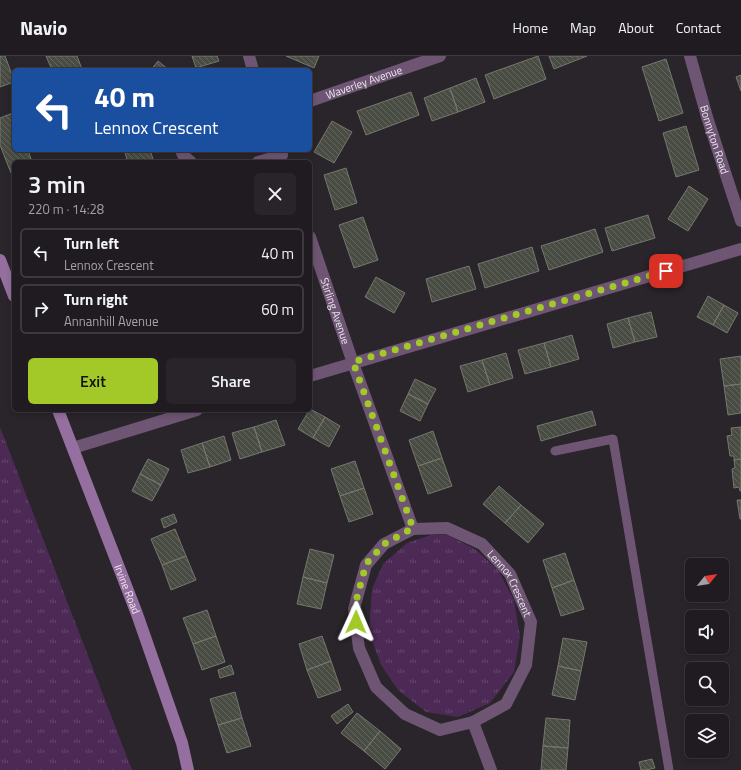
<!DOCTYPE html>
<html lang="en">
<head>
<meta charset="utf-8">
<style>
	body { margin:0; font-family:"Titillium Web",sans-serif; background:#282429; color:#f1f3f6; height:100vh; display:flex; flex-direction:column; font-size:15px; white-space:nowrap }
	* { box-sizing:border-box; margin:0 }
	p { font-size:13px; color:#a2a1a5 }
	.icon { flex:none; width:22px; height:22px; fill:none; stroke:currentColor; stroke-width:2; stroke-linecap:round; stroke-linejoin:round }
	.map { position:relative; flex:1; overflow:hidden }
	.sheet { position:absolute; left:12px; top:104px; width:300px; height:252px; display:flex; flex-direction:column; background:#201b20; border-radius:6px; box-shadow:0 2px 6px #0003,0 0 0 1px #3d393e }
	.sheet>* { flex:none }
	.hud { position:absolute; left:12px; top:12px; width:300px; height:84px; border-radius:6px; box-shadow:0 2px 6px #0003,0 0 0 1px #3d393e; background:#1a4fa0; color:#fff; overflow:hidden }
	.needle { width:26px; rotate:60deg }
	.tools { position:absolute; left:685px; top:502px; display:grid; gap:8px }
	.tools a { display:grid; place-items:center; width:44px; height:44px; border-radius:6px; background:#201b20; box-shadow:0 2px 6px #0003,0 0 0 1px #3d393e; font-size:20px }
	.pin { position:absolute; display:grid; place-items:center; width:34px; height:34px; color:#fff; margin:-17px; border-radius:8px; box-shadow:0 2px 6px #0006 }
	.me { position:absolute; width:44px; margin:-22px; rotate:1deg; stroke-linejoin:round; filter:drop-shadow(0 0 3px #0008) }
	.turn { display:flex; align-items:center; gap:14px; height:84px; padding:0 16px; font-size:18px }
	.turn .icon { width:52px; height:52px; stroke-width:2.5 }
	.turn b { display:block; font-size:28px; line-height:34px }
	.round { display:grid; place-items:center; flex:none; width:42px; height:42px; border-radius:6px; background:#282429 }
	.overview { display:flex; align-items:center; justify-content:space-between; height:68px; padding:0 16px }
	h1 { font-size:24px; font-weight:600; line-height:30px }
	.action { display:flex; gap:8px; margin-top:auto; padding:8px 16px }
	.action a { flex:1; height:46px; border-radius:6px; background:#a2c928; color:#111; font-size:16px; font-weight:600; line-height:46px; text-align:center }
	.action a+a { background:#282429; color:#f1f3f6 }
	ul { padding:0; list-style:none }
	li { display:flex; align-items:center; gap:12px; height:50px; margin:0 8px 6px; padding:0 8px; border:2px solid #3d393e; border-radius:6px }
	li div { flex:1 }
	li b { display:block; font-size:15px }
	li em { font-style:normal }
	header { display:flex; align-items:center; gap:24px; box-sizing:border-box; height:56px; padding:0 20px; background:#201b20; border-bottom:1px solid #3d393e }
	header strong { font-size:19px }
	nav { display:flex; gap:22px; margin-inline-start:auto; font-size:14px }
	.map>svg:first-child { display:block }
</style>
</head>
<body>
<header>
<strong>Navio</strong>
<nav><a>Home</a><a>Map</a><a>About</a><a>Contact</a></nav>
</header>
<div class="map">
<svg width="741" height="714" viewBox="0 0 741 714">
	<defs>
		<pattern id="grass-tufts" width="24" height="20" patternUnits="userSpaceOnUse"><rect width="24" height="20" fill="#4c2a55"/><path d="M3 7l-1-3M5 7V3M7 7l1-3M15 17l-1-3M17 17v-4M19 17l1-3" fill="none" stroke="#66496e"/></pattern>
		<pattern id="building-back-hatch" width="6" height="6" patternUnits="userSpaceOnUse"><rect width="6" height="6" fill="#484c42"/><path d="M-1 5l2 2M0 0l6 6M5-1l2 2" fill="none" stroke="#63665e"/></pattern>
	</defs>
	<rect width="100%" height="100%" fill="#2a242b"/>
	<path fill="url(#grass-tufts)" d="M 0,371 L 132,714 L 0,714 Z
		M 431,479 L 447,479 L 475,493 L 498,514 L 514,544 L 520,580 L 514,616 L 490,647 L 458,661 L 426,656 L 398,634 L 381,609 L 369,576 L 372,533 L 383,508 L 407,487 Z"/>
	<path fill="url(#building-back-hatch)" stroke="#75786e" d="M 0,0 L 5,0 L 14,24 L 14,26 L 0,31 Z
		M 46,0 L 77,0 L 82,13 L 79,14 L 52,14 Z
		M 192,0 L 217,0 L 219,5 L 196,12 Z
		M 286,0 L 319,0 L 314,12 Z
		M 538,0 L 546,23 L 494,43 L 485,19 Z
		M 549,0 L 587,0 L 554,13 Z
		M 666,3 L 683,57 L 659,65 L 642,11 Z
		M 158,5 L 169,14 L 151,14 Z
		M 741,19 L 741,35 L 736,21 Z
		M 476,22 L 485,46 L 458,56 L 450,32 Z
		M 450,32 L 458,56 L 432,65 L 424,42 Z
		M 411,36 L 419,59 L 366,79 L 357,55 Z
		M 13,57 L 14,59 L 14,94 L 28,94 L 32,106 L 14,106 L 14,116 L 11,117 L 0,89 L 0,62 Z
		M 332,65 L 352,76 L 334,107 L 314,96 Z
		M 686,70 L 699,114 L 676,121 L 663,77 Z
		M 124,94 L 150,94 L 154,106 L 128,106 Z
		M 346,112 L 357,147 L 335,154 L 324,119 Z
		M 689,130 L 708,143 L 688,175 L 668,163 Z
		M 648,159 L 655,182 L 612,195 L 605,172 Z
		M 363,161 L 378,204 L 354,212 L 339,169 Z
		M 595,173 L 603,196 L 549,214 L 541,190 Z
		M 532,191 L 539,215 L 485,232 L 478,208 Z
		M 469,210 L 476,233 L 432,246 L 426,223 Z
		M 376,221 L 405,237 L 394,257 L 365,241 Z
		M 708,240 L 724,249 L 713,269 L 697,261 Z
		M 724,249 L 738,257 L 727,277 L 713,269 Z
		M 651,256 L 657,281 L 635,286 L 628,262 Z
		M 628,262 L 635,286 L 613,292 L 607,268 Z
		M 572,279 L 579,303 L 551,311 L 544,287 Z
		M 544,287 L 551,311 L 525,318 L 518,294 Z
		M 506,297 L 513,322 L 490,329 L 482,304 Z
		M 741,300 L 741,328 L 724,330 L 720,303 Z
		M 482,304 L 490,329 L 468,336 L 460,310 Z
		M 415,323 L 436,333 L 428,348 L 408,338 Z
		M 741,328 L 741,357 L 728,359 L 724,330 Z
		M 408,338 L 428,348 L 420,365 L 400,355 Z
		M 310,353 L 325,361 L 313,382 L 298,373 Z
		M 592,355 L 596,369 L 541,385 L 537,370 Z
		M 325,361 L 340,370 L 329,391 L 313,382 Z
		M 276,364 L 285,389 L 262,396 L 254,371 Z
		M 254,371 L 262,396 L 240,403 L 232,377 Z
		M 741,371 L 741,403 L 734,404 L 734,400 L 730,400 L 727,380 L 732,379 L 731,372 Z
		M 433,375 L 442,402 L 418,410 L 409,384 Z
		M 224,380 L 231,404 L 210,411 L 202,387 Z
		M 202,387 L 210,411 L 188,417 L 181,394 Z
		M 442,402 L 452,430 L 428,438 L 418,410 Z
		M 148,403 L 169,413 L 161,429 L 140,418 Z
		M 741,403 L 741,435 L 740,435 L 739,431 L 734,432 L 732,413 L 735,412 L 734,404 Z
		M 355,405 L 364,432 L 340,440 L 331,413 Z
		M 140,418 L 161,429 L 152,445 L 132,435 Z
		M 499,430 L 521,449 L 505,467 L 483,448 Z
		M 364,432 L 373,458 L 349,466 L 340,440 Z
		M 737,444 L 741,444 L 741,463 L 740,463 Z
		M 521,449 L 544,468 L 528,487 L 505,467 Z
		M 174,458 L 177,466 L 164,472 L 161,463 Z
		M 175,473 L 186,500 L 162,509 L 151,483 Z
		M 310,493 L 334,499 L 327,527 L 303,521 Z
		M 565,497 L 574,524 L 552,532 L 543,504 Z
		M 186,500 L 196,524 L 171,534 L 162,509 Z
		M 303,521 L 327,527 L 321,553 L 297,548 Z
		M 574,524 L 584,553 L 561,560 L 552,532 Z
		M 207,554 L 216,580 L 193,588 L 183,562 Z
		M 216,580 L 225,606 L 202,614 L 193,588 Z
		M 322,580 L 331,605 L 307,614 L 299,588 Z
		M 563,582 L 587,586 L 581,615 L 558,610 Z
		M 331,605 L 341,634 L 318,642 L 307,614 Z
		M 231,609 L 234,618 L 220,622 L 218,614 Z
		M 558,610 L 581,615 L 575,644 L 552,639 Z
		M 235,636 L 242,662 L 218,669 L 210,643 Z
		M 348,648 L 353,656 L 337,668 L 331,660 Z
		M 357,657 L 380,675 L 364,695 L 341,677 Z
		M 242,662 L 251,690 L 227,697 L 218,669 Z
		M 546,662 L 570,664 L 568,692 L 543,690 Z
		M 380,675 L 401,693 L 385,713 L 364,695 Z
		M 543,690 L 568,692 L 566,714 L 541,714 Z
		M 652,703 L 655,712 L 646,714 L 641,714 L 639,706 Z"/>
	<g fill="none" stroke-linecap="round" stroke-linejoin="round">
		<path stroke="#6d5573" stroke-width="9" d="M 555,395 L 613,383 L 669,714"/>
		<g stroke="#6d5573" stroke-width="12">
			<path d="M 249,0 L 253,14"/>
			<path id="s1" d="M 690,0 L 707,61 L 741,165"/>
			<path id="s2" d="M 310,45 L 440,0"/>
			<path d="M 181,94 L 183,99 L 191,106"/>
			<path d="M 258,106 L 282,99"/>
			<path id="s3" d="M 310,181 L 353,307 L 413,473 L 447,472 L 482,488 L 510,518 L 531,566 L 526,609 L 506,648 L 473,666"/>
			<path d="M 310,320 L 741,193"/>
			<path d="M 73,392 L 197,354"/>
			<path d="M 413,473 L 384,488 L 366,509 L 354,553 L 359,592 L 376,631 L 405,658 L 440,674 L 473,666 L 491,714"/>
		</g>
		<g stroke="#956f9f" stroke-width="12">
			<path d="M 0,204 L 14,240"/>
			<path id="s4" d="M 58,354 L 137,558 L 182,687 L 188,714"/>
		</g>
	</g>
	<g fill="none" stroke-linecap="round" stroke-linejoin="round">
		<path stroke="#a2c928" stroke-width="7" stroke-dasharray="0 12.6" d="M 356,566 L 354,553 L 366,508 L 384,488 L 413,472 L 353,306 L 666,215"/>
	</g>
	<g text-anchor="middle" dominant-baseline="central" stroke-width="3" stroke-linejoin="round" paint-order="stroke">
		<g font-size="11" fill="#ede9ee" stroke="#2a242b">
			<text stroke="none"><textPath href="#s2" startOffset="57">Waverley Avenue</textPath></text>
			<text stroke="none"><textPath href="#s1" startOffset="87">Bonnyton Road</textPath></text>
			<text stroke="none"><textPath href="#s3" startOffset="78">Stirling Avenue</textPath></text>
			<text stroke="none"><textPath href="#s3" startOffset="431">Lennox Crescent</textPath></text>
			<text stroke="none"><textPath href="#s4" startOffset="192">Irvine Road</textPath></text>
		</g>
	</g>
</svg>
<div class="tools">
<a><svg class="needle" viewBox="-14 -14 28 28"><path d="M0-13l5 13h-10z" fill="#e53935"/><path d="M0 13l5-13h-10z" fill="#a2a1a5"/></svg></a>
<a><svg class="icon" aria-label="sound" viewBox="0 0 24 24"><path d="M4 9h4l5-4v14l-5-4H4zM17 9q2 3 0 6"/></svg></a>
<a><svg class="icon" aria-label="search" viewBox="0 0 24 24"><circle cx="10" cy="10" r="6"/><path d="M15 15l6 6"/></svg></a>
<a><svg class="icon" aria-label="layers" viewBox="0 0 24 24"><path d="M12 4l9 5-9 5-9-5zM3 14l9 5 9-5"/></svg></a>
</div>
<div class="pin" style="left:666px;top:215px;background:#d93025"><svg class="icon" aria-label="arrive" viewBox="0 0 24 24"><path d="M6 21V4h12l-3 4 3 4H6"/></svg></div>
<svg class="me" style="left:356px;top:566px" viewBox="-20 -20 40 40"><path d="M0-17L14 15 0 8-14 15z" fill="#a2c928" stroke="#fff" stroke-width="4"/></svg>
<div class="hud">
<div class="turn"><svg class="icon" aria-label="left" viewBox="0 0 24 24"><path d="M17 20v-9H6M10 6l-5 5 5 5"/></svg><div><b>40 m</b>Lennox Crescent</div></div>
</div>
<section class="sheet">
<div class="overview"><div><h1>3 min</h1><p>220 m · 14:28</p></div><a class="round"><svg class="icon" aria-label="close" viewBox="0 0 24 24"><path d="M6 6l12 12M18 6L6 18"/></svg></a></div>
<ul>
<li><svg class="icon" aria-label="left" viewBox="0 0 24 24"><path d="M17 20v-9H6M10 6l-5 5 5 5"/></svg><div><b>Turn left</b><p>Lennox Crescent</p></div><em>40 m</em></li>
<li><svg class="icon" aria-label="right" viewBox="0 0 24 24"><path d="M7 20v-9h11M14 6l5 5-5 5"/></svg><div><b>Turn right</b><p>Annanhill Avenue</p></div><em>60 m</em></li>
</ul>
<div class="action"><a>Exit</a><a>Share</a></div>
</section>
</div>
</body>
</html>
